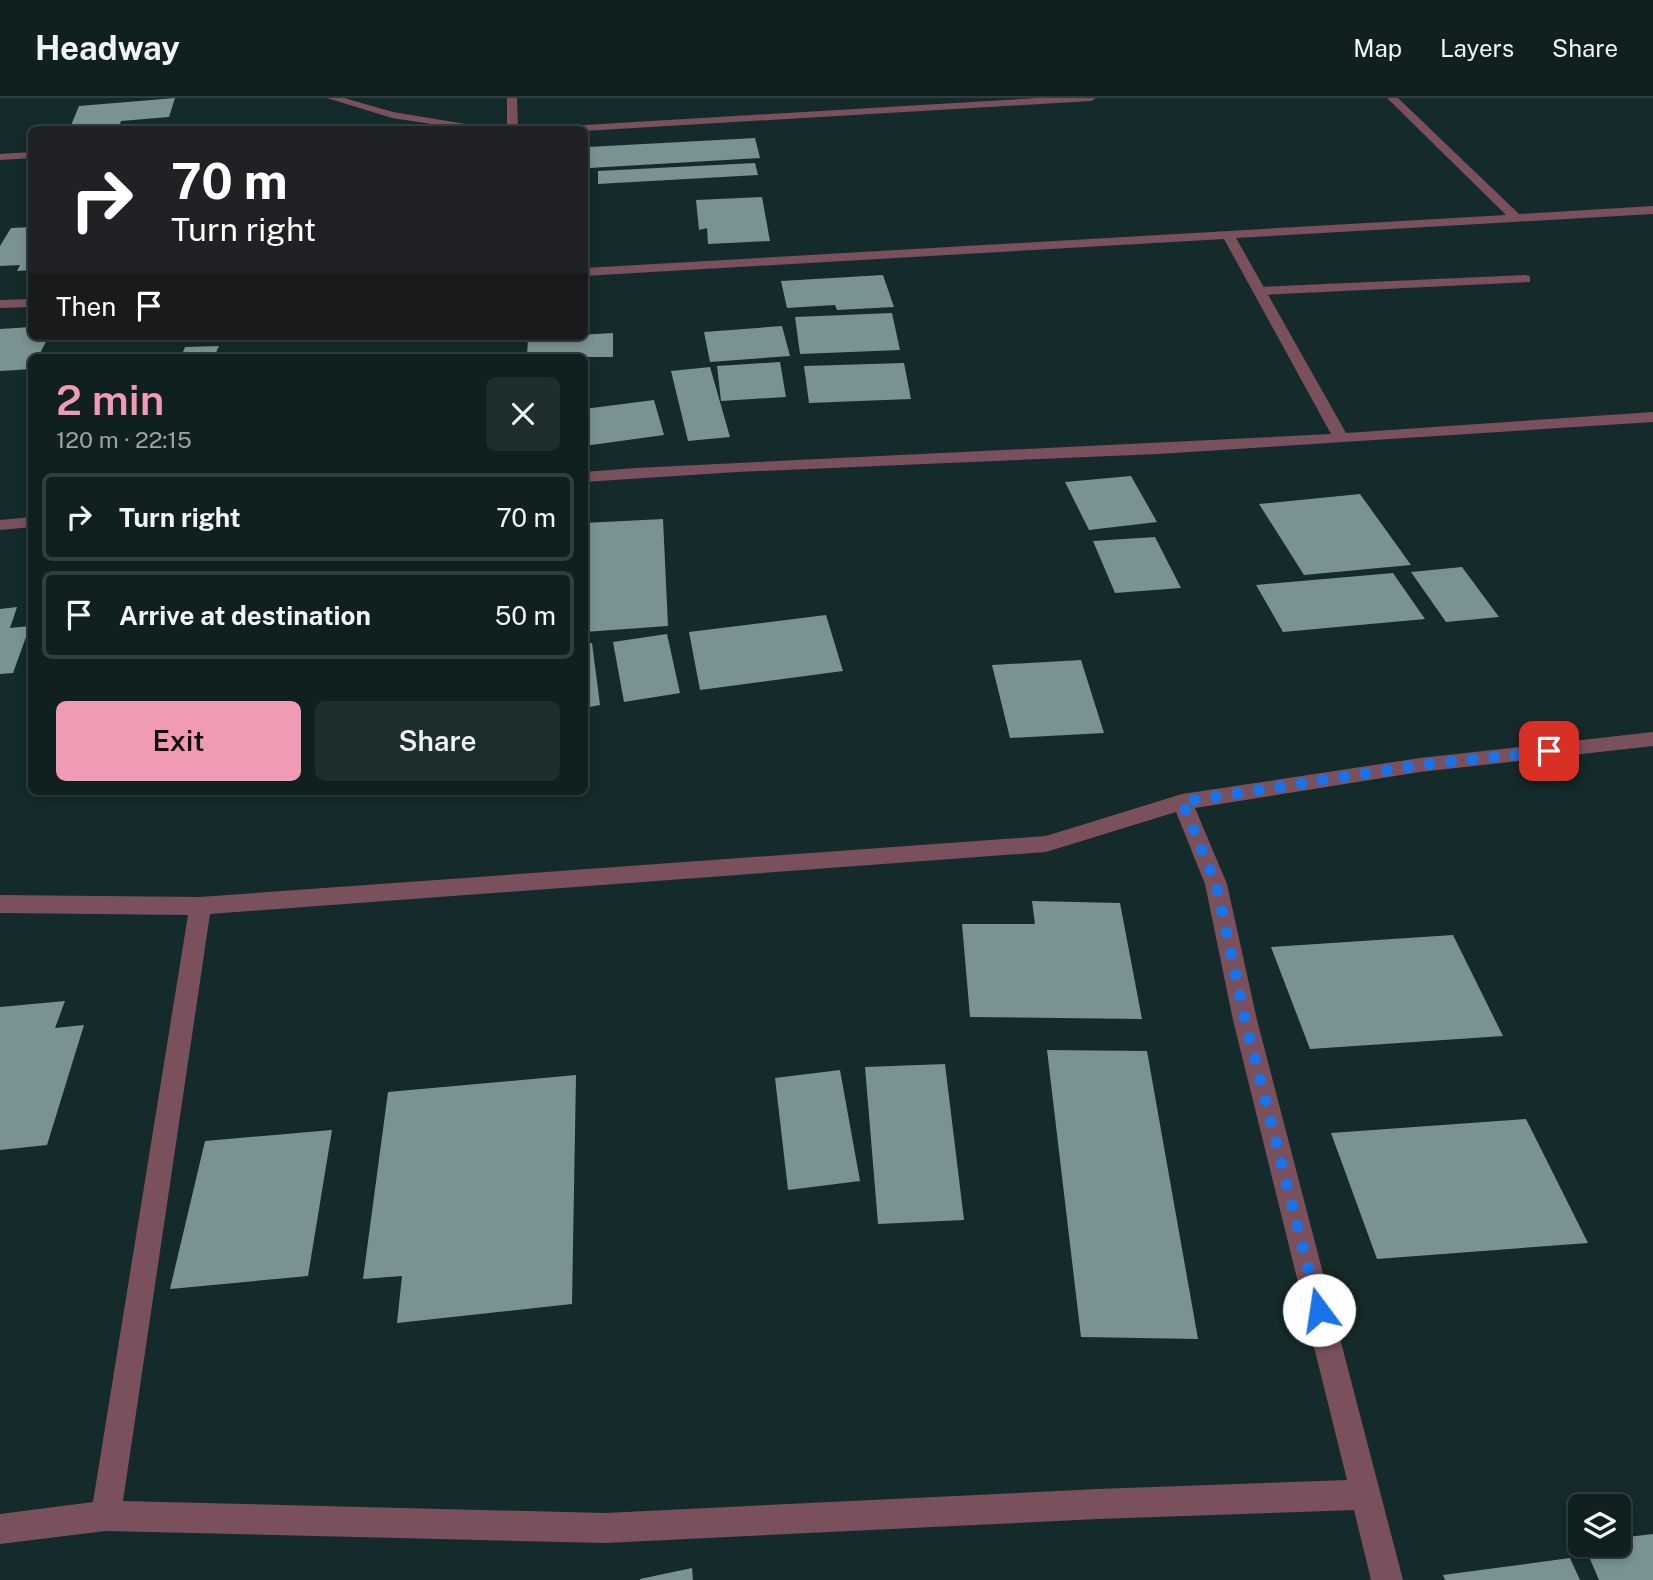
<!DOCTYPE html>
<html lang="en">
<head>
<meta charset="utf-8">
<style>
	body { margin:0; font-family:"Public Sans",sans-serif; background:#1e2d2d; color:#f1f3f6; height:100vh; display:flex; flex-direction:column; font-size:26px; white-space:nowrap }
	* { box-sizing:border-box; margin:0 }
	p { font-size:23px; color:#9ca3a5 }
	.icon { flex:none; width:38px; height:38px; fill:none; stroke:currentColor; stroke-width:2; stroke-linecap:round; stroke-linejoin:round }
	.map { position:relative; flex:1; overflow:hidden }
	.details { position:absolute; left:28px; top:256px; width:560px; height:441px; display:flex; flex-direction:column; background:#102020; border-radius:10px; box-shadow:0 4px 10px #0003,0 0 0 2px #303e3e }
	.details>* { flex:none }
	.hud { position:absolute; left:28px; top:28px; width:560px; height:214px; border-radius:10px; box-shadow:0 4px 10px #0003,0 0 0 2px #303e3e; background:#202124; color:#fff; overflow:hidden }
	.tools { position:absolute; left:1568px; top:1396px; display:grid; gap:14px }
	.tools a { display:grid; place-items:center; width:63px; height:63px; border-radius:10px; background:#102020; box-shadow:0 4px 10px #0003,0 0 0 2px #303e3e; font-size:35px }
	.pin { position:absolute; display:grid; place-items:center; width:60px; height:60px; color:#fff; margin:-30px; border-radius:14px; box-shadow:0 4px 10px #0006 }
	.me { position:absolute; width:77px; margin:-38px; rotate:346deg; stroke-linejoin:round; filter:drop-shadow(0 0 5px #0008) }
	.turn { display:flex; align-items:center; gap:24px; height:147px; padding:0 28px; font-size:32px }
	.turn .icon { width:91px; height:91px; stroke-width:2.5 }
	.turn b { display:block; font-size:49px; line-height:60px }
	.then { display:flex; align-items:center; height:66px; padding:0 28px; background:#0003; gap:14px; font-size:26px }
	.round { display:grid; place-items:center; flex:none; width:74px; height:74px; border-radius:10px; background:#1e2d2d }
	.overview { display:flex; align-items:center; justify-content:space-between; height:119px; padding:0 28px }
	h1 { font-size:42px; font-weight:600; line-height:52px; color:#f19ab3 }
	.primary-button { display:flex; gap:14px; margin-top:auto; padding:14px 28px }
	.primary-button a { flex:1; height:80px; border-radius:10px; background:#f19ab3; color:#111; font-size:28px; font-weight:600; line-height:80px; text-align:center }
	.primary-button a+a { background:#1e2d2d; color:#f1f3f6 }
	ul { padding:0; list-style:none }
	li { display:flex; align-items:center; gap:21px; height:88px; margin:0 14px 10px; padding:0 14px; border:4px solid #303e3e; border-radius:10px }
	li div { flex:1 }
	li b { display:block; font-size:26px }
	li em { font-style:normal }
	header { display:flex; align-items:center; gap:42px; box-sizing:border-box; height:98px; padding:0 35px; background:#102020; border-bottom:2px solid #303e3e }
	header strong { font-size:33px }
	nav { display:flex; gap:38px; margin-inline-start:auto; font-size:24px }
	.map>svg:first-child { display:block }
</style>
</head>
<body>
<header>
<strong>Headway</strong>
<nav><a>Map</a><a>Layers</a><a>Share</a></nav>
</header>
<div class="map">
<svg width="1653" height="1482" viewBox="0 0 1653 1482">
	<rect width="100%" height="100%" fill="#152a2a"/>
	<path fill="#7b9292" d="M 175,0 L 169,19 L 121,23 L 119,29 L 69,32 L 79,8 Z
		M 755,40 L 760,60 L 589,70 L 588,49 Z
		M 755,65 L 758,77 L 598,86 L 598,73 Z
		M 762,99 L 770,143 L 708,146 L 707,130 L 699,132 L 696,102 Z
		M 32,129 L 32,172 L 17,173 L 20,167 L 0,168 L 0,148 L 11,130 Z
		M 883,177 L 894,209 L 837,212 L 835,207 L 787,210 L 781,183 Z
		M 892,215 L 900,252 L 800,256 L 795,219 Z
		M 782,228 L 790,258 L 710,264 L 704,234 Z
		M 32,229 L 32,238 L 49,238 L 38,259 L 32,259 L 32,271 L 0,273 L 0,231 Z
		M 613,235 L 613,259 L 527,259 L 528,240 Z
		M 219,248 L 214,259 L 181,259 L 185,249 Z
		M 780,264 L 786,299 L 721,303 L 717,268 Z
		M 904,265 L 911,301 L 809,305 L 804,268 Z
		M 710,269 L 730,339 L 688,343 L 671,273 Z
		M 654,302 L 664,337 L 584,348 L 584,311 Z
		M 1131,378 L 1157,424 L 1089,432 L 1065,384 Z
		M 1360,396 L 1411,467 L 1304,477 L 1259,406 Z
		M 663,421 L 668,528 L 584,534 L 584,425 Z
		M 1155,439 L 1181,490 L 1115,495 L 1093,443 Z
		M 1462,469 L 1499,519 L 1446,524 L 1411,474 Z
		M 1393,475 L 1425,521 L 1283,534 L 1256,487 Z
		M 17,509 L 10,530 L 30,528 L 13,575 L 0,576 L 0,511 Z
		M 826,517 L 843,573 L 700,592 L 689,534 Z
		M 667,536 L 680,595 L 624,604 L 613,544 Z
		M 592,545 L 600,607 L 584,610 L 584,546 Z
		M 1081,562 L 1104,635 L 1010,640 L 992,567 Z
		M 1032,803 L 1120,805 L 1142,921 L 970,919 L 962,826 L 1035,826 Z
		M 1453,837 L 1503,938 L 1310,951 L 1271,849 Z
		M 65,903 L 55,930 L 84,927 L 47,1047 L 0,1052 L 0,909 Z
		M 1047,952 L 1147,953 L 1198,1241 L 1081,1239 Z
		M 945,966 L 964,1122 L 878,1126 L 865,969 Z
		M 840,972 L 860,1083 L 788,1092 L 775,980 Z
		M 576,977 L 572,1206 L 397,1225 L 402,1178 L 363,1181 L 388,994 Z
		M 1526,1021 L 1588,1145 L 1377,1161 L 1331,1035 Z
		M 332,1032 L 308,1178 L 170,1191 L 205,1043 Z
		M 1653,1436 L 1653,1482 L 1599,1482 L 1584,1447 L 1619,1447 L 1619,1440 Z
		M 1570,1460 L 1580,1482 L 1445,1482 L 1443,1477 Z
		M 692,1470 L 693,1482 L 640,1482 L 640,1481 Z"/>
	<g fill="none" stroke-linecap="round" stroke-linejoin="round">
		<path fill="#79505c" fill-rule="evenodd" d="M 1525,177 L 1530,178 L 1530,184 L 1260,197 L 1253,193 L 1260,189 Z"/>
		<path fill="#79505c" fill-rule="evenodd" d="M 327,0 L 344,0 L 393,14 L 502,32 L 470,32 L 392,20 Z
			M 507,0 L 517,0 L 518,32 L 507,32 Z
			M 1037,0 L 1096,0 L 1091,3 L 584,33 L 546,32 L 551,29 Z
			M 1387,0 L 1398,0 L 1519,116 L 1653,108 L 1653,116 L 1236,140 L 1346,335 L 1653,314 L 1653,324 L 1158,356 L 737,374 L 584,384 L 584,374 L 635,370 L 1331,336 L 1224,141 L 584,178 L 584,170 L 1506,117 Z
			M 32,54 L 32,60 L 0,62 L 0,56 Z
			M 32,201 L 32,209 L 0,210 L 0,202 Z
			M 32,419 L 32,429 L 0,432 L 0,422 Z
			M 1653,634 L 1653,648 L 1420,674 L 1195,710 L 1227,786 L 1257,922 L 1403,1482 L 1371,1482 L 1354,1412 L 1098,1421 L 605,1445 L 106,1433 L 0,1446 L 0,1416 L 93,1404 L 188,817 L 0,815 L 0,797 L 200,799 L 1046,738 L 1182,696 L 1420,660 ZM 1176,714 L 1205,786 L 1233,922 L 1347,1382 L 1098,1391 L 605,1415 L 123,1403 L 210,816 L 1046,754 Z"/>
	</g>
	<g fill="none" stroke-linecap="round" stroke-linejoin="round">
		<path stroke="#1a73e8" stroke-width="12" stroke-dasharray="0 21.6" d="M 1319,1212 L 1245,922 L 1216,786 L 1182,704 L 1420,667 L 1549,653"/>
	</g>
</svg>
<div class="tools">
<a><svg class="icon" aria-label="layers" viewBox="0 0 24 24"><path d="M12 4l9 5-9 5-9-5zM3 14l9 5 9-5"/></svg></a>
</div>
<div class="pin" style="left:1549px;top:653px;background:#d93025"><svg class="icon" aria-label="arrive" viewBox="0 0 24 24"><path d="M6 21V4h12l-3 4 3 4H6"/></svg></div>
<svg class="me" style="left:1319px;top:1212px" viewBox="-20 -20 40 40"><circle r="19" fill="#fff"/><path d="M0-13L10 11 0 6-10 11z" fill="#1a73e8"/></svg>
<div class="hud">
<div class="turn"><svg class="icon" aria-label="right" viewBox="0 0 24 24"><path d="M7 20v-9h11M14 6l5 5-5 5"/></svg><div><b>70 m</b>Turn right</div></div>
<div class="then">Then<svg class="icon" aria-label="arrive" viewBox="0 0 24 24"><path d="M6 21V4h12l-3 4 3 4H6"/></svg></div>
</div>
<section class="details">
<div class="overview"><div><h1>2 min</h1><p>120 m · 22:15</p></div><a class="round"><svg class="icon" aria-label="close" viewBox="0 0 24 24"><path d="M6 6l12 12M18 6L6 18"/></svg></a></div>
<ul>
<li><svg class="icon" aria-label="right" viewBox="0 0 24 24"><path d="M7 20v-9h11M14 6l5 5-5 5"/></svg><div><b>Turn right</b></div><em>70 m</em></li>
<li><svg class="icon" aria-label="arrive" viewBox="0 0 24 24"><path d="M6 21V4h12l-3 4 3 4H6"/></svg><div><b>Arrive at destination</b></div><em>50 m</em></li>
</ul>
<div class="primary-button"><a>Exit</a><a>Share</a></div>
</section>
</div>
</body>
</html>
